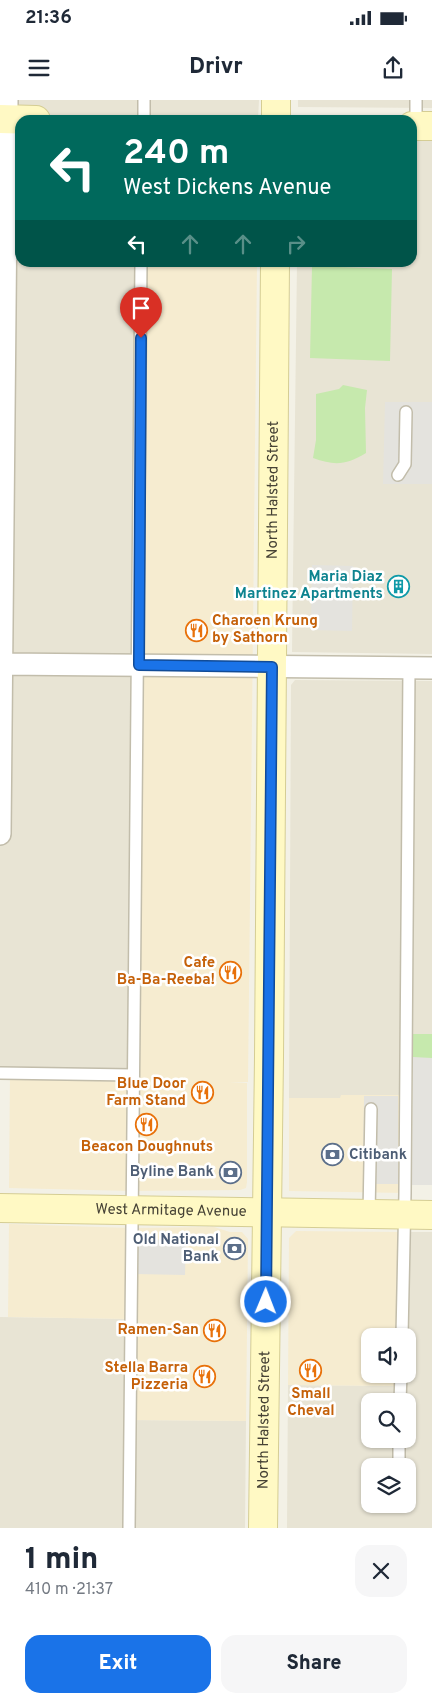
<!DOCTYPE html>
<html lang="en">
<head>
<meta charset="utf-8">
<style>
	body { margin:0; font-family:Overpass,sans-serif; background:#f6f6f7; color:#1f2937; height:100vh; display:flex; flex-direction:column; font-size:19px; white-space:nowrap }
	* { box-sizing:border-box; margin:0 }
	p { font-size:16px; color:#747a83 }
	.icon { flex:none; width:28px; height:28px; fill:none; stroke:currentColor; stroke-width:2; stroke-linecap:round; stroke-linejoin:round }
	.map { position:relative; height:1428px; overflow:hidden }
	.drawer { display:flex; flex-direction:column; background:#fff; flex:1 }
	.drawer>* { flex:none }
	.top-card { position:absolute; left:15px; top:15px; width:402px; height:152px; border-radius:15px; box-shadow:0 1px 4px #0004; background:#00695c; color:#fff; overflow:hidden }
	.fabs { position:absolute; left:361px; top:1228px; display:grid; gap:10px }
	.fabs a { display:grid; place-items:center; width:55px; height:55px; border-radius:10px; background:#fff; box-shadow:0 1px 4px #0004; font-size:25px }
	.pin { position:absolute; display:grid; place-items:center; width:42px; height:42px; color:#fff; margin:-51px -21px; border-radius:50% 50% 50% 0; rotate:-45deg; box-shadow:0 0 5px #0007 }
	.pin .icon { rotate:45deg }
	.me { position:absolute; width:55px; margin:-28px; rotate:1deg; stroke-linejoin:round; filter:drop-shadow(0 0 4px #0008) }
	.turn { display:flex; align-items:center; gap:18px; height:105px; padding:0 25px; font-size:22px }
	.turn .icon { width:65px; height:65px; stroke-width:2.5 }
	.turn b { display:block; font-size:35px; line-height:42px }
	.lanes { display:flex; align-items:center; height:48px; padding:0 25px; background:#0003; justify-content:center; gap:25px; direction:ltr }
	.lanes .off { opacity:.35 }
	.round { display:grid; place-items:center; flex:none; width:52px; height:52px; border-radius:15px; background:#f6f6f7 }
	.summary { display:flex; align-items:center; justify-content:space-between; height:85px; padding:0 25px }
	h1 { font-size:30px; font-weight:800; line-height:38px }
	.primary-button { display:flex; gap:10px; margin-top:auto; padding:10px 25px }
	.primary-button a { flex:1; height:58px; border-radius:15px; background:#1a73e8; color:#fff; font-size:20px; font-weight:800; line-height:58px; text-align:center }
	.primary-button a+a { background:#f6f6f7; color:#1f2937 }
	.status { display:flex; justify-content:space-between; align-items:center; height:35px; padding:0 25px; background:#fff; direction:ltr }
	.status svg { height:14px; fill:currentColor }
	header { display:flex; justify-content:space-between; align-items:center; height:65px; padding:0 25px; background:#fff; font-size:22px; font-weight:800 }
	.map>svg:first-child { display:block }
</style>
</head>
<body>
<div class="status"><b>21:36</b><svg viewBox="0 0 49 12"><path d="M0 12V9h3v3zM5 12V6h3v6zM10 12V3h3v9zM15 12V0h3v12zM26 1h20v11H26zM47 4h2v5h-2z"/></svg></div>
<header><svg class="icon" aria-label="menu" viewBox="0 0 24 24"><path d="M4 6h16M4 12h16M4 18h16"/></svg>Drivr<svg class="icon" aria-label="share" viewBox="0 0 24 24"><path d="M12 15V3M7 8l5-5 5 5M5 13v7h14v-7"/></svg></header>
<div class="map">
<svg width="432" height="1428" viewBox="0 0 432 1428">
	<rect width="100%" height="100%" fill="#f3f1e6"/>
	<path fill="#e8e4d4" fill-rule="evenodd" d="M 0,0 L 259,0 L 258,20 L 20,20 L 20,162 L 145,163 L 145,453 L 136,980 L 0,973 Z
		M 298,0 L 432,0 L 432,8 L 298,7 Z
		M 413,40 L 432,41 L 432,554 L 292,552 L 297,163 L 412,162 Z
		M 295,580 L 432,581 L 432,934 L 411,934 L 404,995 L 341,995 L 341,998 L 289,999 L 291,585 Z
		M 399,1132 L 432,1132 L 432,1428 L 287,1428 L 288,1285 L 396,1286 L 396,1274 L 408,1274 L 408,1236 ZM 370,1301 L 408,1301 L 408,1339 L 370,1339 ZM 370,1366 L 408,1366 L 408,1404 L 370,1404 Z
		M 0,1217 L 130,1219 L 130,1320 L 246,1321 L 245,1428 L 0,1428 Z"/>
	<path fill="#f6ecd0" d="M 145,163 L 257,163 L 248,982 L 229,982 L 247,983 L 247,1082 L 246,1088 L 240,1090 L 131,1091 L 9,1088 L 10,973 L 132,975 L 144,541 Z
		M 341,995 L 404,995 L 405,1093 L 289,1091 L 289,998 L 340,998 Z
		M 9,1124 L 131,1128 L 214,1127 L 230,1132 L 242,1132 L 248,1139 L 246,1321 L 130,1320 L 130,1219 L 8,1217 Z
		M 296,1131 L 399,1132 L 397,1236 L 370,1236 L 370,1274 L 396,1274 L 396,1286 L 288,1285 L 289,1138 Z"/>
	<path fill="#c6e9ad" d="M 312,166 L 392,169 L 390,261 L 310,258 Z
		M 343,285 L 367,290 L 365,308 L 366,353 C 346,365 335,366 313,358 L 316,340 L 316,294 L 339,289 Z
		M 411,934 L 432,934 L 432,958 L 410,958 Z"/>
	<path fill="#e4e3de" d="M 385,302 L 432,302 L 432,384 L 383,384 Z
		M 312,465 L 353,466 L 352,531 L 311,530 Z
		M 413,957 L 432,958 L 432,1085 L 412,1085 Z
		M 364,996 L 398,996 L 398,1084 L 363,1084 Z
		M 136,1139 L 186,1140 L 185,1175 L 135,1174 Z"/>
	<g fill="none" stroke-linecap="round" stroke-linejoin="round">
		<defs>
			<path id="lane" d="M 144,20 L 144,0
				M 416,26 L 416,0
				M 2,153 L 20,154
				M 398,375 L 405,364 L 406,312
				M 0,973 L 132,975
				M 369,1114 L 371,1009
				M 402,1236 L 405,1093 L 409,568
				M 400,1301 L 401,1274
				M 399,1359 L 399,1339
				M 129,1428 C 132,1006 139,584 141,162"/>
			<path id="street" d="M 0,564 L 432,568
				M 0,734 L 7,0"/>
			<g id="secondary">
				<path d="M 0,19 L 36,20"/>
				<path d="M 276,20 L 276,0"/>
				<path d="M 412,26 L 432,26"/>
				<path id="s1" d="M 0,1108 L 432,1115"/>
				<path id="s2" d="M 263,1428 L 269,957 L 275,162"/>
			</g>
		</defs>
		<use href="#lane" stroke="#c2bdab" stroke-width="14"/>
		<use href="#street" stroke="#c2bdab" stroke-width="24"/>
		<use href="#secondary" stroke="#d5cd94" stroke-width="30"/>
		<use href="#lane" stroke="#fff" stroke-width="11"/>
		<use href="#street" stroke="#fff" stroke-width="21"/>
		<use href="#secondary" stroke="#fff9c4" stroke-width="28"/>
	</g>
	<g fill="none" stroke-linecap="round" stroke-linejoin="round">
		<defs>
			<path id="route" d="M 141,238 L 139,565 L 272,567 L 266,1202"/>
		</defs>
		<use href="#route" stroke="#114b97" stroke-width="12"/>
		<use href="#route" stroke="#1a73e8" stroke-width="9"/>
	</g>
	<defs>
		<symbol id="building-ring" viewBox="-11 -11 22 22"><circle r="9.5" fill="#fff" stroke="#0f9aa8" stroke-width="1.5"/><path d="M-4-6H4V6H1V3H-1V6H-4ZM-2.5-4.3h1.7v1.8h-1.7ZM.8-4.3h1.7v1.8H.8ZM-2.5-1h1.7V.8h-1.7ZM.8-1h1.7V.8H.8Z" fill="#0f9aa8"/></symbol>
		<symbol id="restaurant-ring" viewBox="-11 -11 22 22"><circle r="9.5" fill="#fff" stroke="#e8710a" stroke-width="1.5"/><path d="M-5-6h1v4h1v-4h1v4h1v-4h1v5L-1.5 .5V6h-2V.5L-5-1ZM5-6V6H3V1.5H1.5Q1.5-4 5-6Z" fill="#e8710a"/></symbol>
		<symbol id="bank-ring" viewBox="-11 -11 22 22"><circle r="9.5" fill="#fff" stroke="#5c6f8a" stroke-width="1.5"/><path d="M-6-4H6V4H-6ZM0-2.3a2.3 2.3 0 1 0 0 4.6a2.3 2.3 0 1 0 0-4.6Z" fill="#5c6f8a"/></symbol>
	</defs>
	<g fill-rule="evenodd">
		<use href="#building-ring" x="386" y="474" width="25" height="25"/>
		<use href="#restaurant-ring" x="184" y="518" width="25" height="25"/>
		<use href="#restaurant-ring" x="218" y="860" width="25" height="25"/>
		<use href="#restaurant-ring" x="190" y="980" width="25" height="25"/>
		<use href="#restaurant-ring" x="134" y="1012" width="25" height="25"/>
		<use href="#bank-ring" x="320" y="1042" width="25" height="25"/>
		<use href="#bank-ring" x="218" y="1060" width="25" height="25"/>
		<use href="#bank-ring" x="222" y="1136" width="25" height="25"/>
		<use href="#restaurant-ring" x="202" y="1218" width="25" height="25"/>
		<use href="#restaurant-ring" x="298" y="1258" width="25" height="25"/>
		<use href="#restaurant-ring" x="192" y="1264" width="25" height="25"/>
	</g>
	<g text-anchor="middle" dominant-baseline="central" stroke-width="5" stroke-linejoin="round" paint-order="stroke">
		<g font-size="15" fill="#464235" stroke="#fff">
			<text stroke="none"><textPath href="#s2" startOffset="1038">North Halsted Street</textPath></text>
			<text stroke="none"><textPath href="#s1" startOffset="171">West Armitage Avenue</textPath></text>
			<text stroke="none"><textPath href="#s2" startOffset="108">North Halsted Street</textPath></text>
		</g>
		<g font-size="15" font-weight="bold" fill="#0d838f" stroke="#fff" text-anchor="end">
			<text x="383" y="477">Maria Diaz<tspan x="383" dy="17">Martinez Apartments</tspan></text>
		</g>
		<g font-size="15" font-weight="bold" fill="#c56008" stroke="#fff" text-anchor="end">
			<text x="212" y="521" text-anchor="start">Charoen Krung<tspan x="212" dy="17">by Sathorn</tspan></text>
			<text x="215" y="863">Cafe<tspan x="215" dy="17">Ba-Ba-Reeba!</tspan></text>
			<text x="186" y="984">Blue Door<tspan x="186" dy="17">Farm Stand</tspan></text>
			<text x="147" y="1047" text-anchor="middle">Beacon Doughnuts</text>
			<text x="199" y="1230">Ramen-San</text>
			<text x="188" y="1268">Stella Barra<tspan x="188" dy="17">Pizzeria</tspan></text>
			<text x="311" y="1294" text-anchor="middle">Small<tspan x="311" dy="17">Cheval</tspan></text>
		</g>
		<g font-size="15" font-weight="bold" fill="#4e5e75" stroke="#fff" text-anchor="end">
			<text x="349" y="1055" text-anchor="start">Citibank</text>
			<text x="214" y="1072">Byline Bank</text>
			<text x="219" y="1140">Old National<tspan x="219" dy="17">Bank</tspan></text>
		</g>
	</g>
</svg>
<div class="fabs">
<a><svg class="icon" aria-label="sound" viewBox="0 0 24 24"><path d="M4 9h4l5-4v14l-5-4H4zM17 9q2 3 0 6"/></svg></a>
<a><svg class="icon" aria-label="search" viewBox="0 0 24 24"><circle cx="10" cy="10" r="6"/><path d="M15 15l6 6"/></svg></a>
<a><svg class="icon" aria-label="layers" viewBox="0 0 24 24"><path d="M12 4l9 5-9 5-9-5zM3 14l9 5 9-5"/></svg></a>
</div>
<div class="pin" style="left:141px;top:238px;background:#d93025"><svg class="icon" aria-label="arrive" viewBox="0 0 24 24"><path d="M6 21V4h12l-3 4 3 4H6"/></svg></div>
<svg class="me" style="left:266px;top:1202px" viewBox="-20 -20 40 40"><circle r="17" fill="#1a73e8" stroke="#fff" stroke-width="3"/><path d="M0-11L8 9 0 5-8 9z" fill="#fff"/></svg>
<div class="top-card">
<div class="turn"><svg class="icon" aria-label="left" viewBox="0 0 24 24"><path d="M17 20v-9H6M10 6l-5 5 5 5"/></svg><div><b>240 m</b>West Dickens Avenue</div></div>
<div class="lanes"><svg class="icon" aria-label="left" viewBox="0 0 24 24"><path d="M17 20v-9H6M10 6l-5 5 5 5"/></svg><svg class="icon off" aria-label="ahead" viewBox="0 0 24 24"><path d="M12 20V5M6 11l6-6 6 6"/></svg><svg class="icon off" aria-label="ahead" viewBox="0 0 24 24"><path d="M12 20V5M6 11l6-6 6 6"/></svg><svg class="icon off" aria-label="right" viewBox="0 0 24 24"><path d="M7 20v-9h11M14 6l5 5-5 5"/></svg></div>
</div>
</div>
<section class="drawer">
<div class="summary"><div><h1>1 min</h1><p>410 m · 21:37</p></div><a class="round"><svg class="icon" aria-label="close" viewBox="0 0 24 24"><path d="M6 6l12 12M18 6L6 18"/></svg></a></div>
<div class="primary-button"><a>Exit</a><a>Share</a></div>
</section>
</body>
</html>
